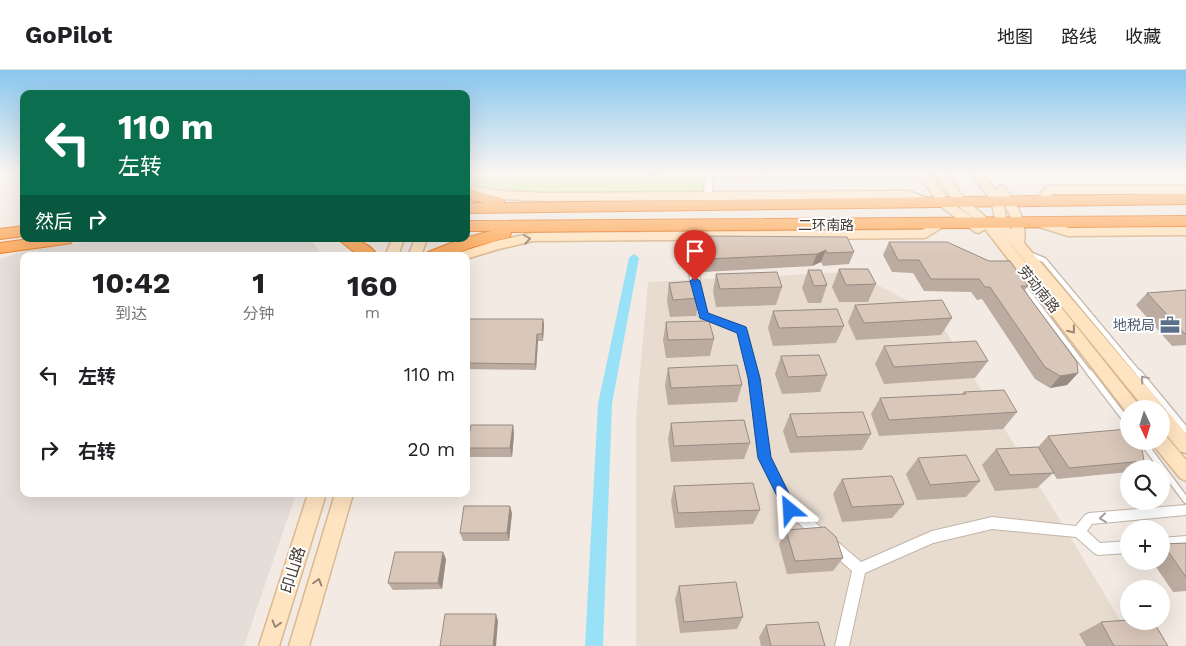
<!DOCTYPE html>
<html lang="zh">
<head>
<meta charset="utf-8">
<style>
	body { margin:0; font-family:"Work Sans","Noto Sans SC",sans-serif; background:#f6f6f6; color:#202124; height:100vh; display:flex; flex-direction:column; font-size:19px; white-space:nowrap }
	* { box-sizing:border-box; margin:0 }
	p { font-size:16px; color:#757577 }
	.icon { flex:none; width:28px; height:28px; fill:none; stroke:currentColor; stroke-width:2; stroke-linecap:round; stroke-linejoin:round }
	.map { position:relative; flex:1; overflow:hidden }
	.details { position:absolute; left:20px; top:182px; width:450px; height:245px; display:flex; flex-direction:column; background:#fff; border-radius:10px; box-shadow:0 5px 20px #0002 }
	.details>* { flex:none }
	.banner { position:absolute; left:20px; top:20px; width:450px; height:152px; border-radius:10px; box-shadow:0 5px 20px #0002; background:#0b6e4f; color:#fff; overflow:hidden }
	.needle { width:32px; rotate:176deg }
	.tools { position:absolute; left:1120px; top:330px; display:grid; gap:10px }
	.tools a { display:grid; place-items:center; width:50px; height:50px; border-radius:50%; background:#fff; box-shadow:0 5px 20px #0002; font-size:25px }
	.pin { position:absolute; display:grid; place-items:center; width:42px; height:42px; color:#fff; margin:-51px -21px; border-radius:50% 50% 50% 0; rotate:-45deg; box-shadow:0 0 5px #0007 }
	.pin .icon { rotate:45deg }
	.me { position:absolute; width:55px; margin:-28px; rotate:333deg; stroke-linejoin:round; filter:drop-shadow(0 0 4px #0008) }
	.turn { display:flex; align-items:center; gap:18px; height:105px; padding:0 15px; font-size:22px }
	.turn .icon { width:65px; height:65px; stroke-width:2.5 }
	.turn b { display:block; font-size:35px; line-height:42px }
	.then { display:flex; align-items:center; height:48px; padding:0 15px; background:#0003; gap:10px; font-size:19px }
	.eta { display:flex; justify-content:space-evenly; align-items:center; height:85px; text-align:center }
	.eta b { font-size:30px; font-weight:700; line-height:35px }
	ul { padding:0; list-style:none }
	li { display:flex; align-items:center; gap:15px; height:75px; padding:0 15px }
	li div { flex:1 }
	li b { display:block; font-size:19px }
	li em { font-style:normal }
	header { display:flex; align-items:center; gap:30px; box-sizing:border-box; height:70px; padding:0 25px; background:#fff; border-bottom:1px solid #e0e0e0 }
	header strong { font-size:24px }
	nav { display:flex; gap:28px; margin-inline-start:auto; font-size:18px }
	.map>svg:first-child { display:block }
</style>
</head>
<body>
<header>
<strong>GoPilot</strong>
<nav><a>地图</a><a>路线</a><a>收藏</a></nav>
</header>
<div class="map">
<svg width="1186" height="576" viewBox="0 0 1186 576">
	<rect width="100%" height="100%" fill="#f3ebe3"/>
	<path fill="#e8dcd0" d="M 724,102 L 908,102 L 913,109 L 724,111 Z
		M 852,202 L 936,245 L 1136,576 L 636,576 L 636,346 L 648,212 Z"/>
	<path fill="#e5ddd8" d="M 112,169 L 311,169 L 322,186 L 24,186 L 24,424 L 296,424 L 244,576 L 0,576 L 0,189 L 26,180 Z"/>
	<path fill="#daeca7" d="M 466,102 L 709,102 L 708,125 L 544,127 L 469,118 L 466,110 Z"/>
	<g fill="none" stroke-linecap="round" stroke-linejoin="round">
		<path fill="#98e1f6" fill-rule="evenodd" d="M 647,102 L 657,102 L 657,103 L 652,106 Z
			M 634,184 L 639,188 L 612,334 L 603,576 L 585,576 L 598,334 L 629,188 Z"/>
		<defs>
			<path id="lane-far1" d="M 1029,184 L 1044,190 L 1140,305
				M 1022,214 L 1091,305"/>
			<path id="lane" d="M 1090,303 L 1129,354
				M 1139,303 L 1186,360
				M 1142,371 L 1186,430"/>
			<path id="street" d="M 705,102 L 713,102 L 712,125 L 708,127 L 704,125 Z
				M 690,163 L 694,166 L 700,211 L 707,244 L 745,257 L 747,260 L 759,308 L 770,387 L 795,435 L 861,492 L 932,461 L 992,447 L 1076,456 L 1085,445 L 1089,443 L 1186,435 L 1186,445 L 1092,454 L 1087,461 L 1100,473 L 1129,471 L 1129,483 L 1098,485 L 1094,483 L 1076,467 L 992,459 L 933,473 L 865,503 L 849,576 L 835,576 L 852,501 L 787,443 L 758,387 L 749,308 L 738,262 L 700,248 L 698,246 L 690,211 L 686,166 Z
				M 1186,466 L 1186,478 L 1161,480 L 1161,468 Z"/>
			<path id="secondary" d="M 917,102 L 929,102 L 948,130 L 981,154 L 956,134 L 934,102 L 946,102 L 964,128 L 997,157 L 991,130 L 969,102 L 981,102 L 995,120 L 1001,116 L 1005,118 C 1018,136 1027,150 1024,173 L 1161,334 L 1163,340 L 1167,341 L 1186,364 L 1186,383 L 1180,381 L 1161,358 L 1161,339 L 1145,339 L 998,158 L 1142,339 L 1129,339 L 1128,344 L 985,159 L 979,163 L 975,162 L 940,136 ZM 1003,132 L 1010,145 L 1012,160 L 1007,153 Z
				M 466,115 L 502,121 L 544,123 L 909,121 L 927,128 L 929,131 L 923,135 L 907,129 L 544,131 L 502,129 L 466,122 Z
				M 1049,116 L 1186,116 L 1186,124 L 1052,124 L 1046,133 L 1038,133 L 1036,130 L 1045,118 Z
				M 1040,149 L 1069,158 L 1186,157 L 1186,165 L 1068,166 L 1036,156 L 1034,153 Z
				M 939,150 L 943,151 L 945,154 L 943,157 L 925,168 L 533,171 L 499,179 L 466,189 L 466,186 L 456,186 L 458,183 L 496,171 L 533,163 L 922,160 Z
				M 392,169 L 404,169 L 398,186 L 385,186 Z
				M 415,169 L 427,169 L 421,186 L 408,186 Z
				M 1161,364 L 1166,366 L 1186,390 L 1186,411 L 1180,408 L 1154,376 L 1152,371 L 1161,371 Z
				M 308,424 L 326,424 L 279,576 L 259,576 Z
				M 335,424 L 353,424 L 309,576 L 289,576 Z"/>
			<path id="highway" d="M 466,116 L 482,123 L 502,128 L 504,131 L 503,133 L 1186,124 L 1186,134 L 466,143 L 466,133 L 485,133 L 472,130 L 466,127 Z
				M 1186,146 L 1186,156 L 511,162 L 510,167 L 473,177 L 449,186 L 426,186 L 428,182 L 461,169 L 491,161 L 466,161 L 466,151 Z
				M 24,156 L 24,166 L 0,169 L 0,159 Z
				M 29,169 L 73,169 L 71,173 L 65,174 L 0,183 L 0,173 Z
				M 338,169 C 353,168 369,172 378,186 L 359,186 Z"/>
		</defs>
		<use href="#lane-far1" stroke="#c2b4a8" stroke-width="7"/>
		<use href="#lane" stroke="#c2b4a8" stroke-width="8"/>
		<use href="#street" stroke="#c2b4a8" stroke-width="2"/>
		<use href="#secondary" stroke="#dab990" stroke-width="3"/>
		<use href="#highway" stroke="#eb7d25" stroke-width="2"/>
		<use href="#lane-far1" stroke="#fff" stroke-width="4.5"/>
		<use href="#lane" stroke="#fff" stroke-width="5.5"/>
		<use href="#street" fill="#fff" fill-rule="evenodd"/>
		<use href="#secondary" fill="#ffe4c1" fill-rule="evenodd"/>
		<use href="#highway" fill="#ffae62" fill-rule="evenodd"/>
	</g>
	<path fill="#bbaba0" d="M 704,166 L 854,182 L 849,194 L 823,196 L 821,192 L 812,196 L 704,202 L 701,178 Z
		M 889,172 L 1028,216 L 1025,220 L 1078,303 L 1067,315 L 1050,318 L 1035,309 L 982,229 L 977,230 L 971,222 L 924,221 L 913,203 L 892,202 L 883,185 Z
		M 839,199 L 876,214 L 868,232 L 839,232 L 832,217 Z
		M 808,200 L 827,215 L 821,233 L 808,233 L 802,218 Z
		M 716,204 L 782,217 L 776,235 L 716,237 L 713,221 Z
		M 669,213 L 699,228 L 696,246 L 670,247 L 667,231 Z
		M 1186,220 L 1186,275 L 1172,276 L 1136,235 L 1147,223 Z
		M 855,235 L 952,248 L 941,265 L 856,270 L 848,252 Z
		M 773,241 L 844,256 L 836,273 L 773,276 L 768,258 Z
		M 466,249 L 543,249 L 544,255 L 543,271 L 538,271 L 536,300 L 466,299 Z
		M 666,252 L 714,269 L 710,286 L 666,288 L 663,270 Z
		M 884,276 L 988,291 L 975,308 L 884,314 L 875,294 Z
		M 781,286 L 827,305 L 820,322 L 782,324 L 775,304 Z
		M 668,298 L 742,315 L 737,332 L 668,335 L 665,315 Z
		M 964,322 L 1017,342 L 1003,359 L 879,366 L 871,344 L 880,328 L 962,324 Z
		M 790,344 L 871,364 L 862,380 L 790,383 L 783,361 Z
		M 671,353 L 750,373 L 744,389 L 671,392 L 668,369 Z
		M 513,355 L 514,364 L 512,387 L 470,387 L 467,378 Z
		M 1048,366 L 1144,391 L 1135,399 L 1129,399 L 1129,402 L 1057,409 L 1053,403 L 1037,418 L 995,421 L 982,395 L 996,379 L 1038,377 Z
		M 918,388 L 980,411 L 966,427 L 917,430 L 906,404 Z
		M 842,409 L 904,434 L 892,448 L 842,452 L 833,424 Z
		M 674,416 L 760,440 L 753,454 L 675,458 L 671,431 Z
		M 512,443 L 509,471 L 463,471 L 460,463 Z
		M 786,460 L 843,488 L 833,501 L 787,504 L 779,474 Z
		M 1186,473 L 1186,521 L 1173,522 L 1152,491 L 1161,491 L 1161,476 L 1163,474 Z
		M 446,489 L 442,519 L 393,520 L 388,513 Z
		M 679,516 L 743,547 L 737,559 L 680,563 L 675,529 Z
		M 1101,552 L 1168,576 L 1086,576 L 1079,564 Z
		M 766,555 L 825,576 L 761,576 L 759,567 Z"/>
	<path fill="#988b82" d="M 826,180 L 821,192 L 812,196 L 817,184 Z
		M 543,249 L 544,255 L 543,271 L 542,264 Z
		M 537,264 L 538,271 L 536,300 L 535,294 Z
		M 1078,303 L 1067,315 L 1050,318 L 1060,306 Z
		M 467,314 L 469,323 L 466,344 L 466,321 Z
		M 513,355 L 514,364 L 512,387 L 510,378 Z
		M 510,436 L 512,443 L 509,471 L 507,463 Z
		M 443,482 L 446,489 L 442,519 L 438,513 Z
		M 496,544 L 498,551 L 496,576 L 493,576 Z"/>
	<path fill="#d9c7ba" stroke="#988b82" d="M 704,166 L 847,167 L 854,182 L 827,183 L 826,180 L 817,184 L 706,189 Z
		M 889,172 L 947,172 L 989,191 L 1010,191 L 1028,216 L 1021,216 L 1077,292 L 1078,303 L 1060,306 L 1045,297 L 990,217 L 985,217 L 979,209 L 931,209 L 919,190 L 898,190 Z
		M 839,199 L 868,199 L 876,214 L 846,215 Z
		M 808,200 L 821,200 L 827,215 L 814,216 Z
		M 777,202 L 782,217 L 720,219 L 716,204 Z
		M 695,211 L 699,228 L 673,230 L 669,213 Z
		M 1186,220 L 1186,264 L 1185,264 L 1147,223 Z
		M 942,230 L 952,248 L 864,253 L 855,235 Z
		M 837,239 L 844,256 L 779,258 L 773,241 Z
		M 466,249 L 543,249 L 542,264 L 537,264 L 535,294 L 466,293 Z
		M 709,251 L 714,269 L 668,270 L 666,252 Z
		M 976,271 L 988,291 L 894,297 L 884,276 Z
		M 819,285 L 827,305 L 788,307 L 781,286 Z
		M 737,295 L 742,315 L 671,318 L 668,298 Z
		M 1004,320 L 1017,342 L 889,350 L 880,328 L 966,324 L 964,322 Z
		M 863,342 L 871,364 L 797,367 L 790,344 Z
		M 744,350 L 750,373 L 674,376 L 671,353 Z
		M 471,355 L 513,355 L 510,378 L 467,378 Z
		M 1128,359 L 1129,361 L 1129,371 L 1137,371 L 1142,379 L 1144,391 L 1069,398 L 1048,366 Z
		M 1038,377 L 1054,403 L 1010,405 L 996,379 Z
		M 966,385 L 980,411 L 930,415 L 918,388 Z
		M 892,406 L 904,434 L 852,437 L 842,409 Z
		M 753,413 L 760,440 L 678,443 L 674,416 Z
		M 464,436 L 510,436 L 507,463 L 460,463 Z
		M 825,457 L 836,467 L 843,488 L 795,491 L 786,460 Z
		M 1186,473 L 1186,507 L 1163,474 Z
		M 395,482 L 443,482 L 438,513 L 388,513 Z
		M 736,512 L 743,547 L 684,552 L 679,516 Z
		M 445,544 L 496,544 L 493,576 L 440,576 Z
		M 1129,550 L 1129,551 L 1153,551 L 1168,576 L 1114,576 L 1101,552 Z
		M 818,552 L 825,576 L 771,576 L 766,555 Z"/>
	<defs><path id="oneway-chevron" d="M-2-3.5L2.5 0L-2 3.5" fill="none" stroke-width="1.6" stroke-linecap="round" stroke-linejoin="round" transform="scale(1.25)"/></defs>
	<g stroke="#998773">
		<use href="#oneway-chevron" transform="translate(527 169) rotate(-10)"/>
		<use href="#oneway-chevron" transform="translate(1072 260) rotate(51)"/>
		<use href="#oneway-chevron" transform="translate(318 512) rotate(-74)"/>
		<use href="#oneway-chevron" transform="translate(276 554) rotate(107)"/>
	</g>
	<g stroke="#a29d99">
		<use href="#oneway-chevron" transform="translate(1144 309) rotate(-130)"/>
		<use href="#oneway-chevron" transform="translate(1103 448) rotate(174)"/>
	</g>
	<linearGradient id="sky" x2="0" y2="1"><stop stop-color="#88c6ee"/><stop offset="0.56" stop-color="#faf6f2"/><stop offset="1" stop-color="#faf6f2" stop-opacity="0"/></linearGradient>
	<rect width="1186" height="183" fill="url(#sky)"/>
	<path fill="#1a73e8" stroke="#114b97" d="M 695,207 L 700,211 L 708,243 L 746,257 L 747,260 L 760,308 L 771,387 L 797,440 L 795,444 L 790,446 L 786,444 L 758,388 L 748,308 L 737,263 L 700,248 L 690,211 Z"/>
	<defs>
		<symbol id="office-bare" viewBox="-9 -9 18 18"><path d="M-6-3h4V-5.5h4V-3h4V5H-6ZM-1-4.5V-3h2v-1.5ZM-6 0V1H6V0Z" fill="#5c6f8a" stroke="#fff" stroke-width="2.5" paint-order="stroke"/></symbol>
	</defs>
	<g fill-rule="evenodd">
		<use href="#office-bare" x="1156" y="241" width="28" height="28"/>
	</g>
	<g text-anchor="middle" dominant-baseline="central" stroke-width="4" stroke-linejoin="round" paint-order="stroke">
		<g font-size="14" fill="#453b33" stroke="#fff">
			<text x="826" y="155">二环南路</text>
			<text transform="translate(1039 219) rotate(51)">劳动南路</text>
		</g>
		<g font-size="14" fill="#4e5e75" stroke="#fff" text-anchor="end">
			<text x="1155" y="255">地税局</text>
		</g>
		<g font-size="16" fill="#453b33" stroke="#fff">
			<text transform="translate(293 500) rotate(-73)">印山路</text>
		</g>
	</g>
</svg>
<div class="tools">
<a><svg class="needle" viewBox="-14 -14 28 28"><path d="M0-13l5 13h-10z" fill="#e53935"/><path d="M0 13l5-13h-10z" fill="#757577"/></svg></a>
<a><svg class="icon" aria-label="search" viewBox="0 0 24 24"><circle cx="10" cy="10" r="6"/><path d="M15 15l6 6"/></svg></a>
<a>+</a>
<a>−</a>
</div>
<div class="pin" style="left:695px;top:211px;background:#d93025"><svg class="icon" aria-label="arrive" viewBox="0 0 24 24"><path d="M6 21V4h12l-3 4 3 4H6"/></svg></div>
<svg class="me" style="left:790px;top:440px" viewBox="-20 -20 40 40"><path d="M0-17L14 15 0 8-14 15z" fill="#1a73e8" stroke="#fff" stroke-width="4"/></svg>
<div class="banner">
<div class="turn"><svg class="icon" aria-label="left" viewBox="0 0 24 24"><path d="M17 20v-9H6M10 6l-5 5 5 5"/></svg><div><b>110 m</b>左转</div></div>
<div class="then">然后<svg class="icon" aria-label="right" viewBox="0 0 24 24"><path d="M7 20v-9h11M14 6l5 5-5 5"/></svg></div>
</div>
<section class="details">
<div class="eta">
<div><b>10:42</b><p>到达</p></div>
<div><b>1</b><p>分钟</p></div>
<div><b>160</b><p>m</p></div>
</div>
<ul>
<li><svg class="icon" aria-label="left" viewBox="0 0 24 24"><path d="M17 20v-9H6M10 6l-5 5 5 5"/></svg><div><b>左转</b></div><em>110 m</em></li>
<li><svg class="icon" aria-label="right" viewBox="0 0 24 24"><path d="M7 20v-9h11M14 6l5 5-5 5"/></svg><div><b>右转</b></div><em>20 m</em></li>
</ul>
</section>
</div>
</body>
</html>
